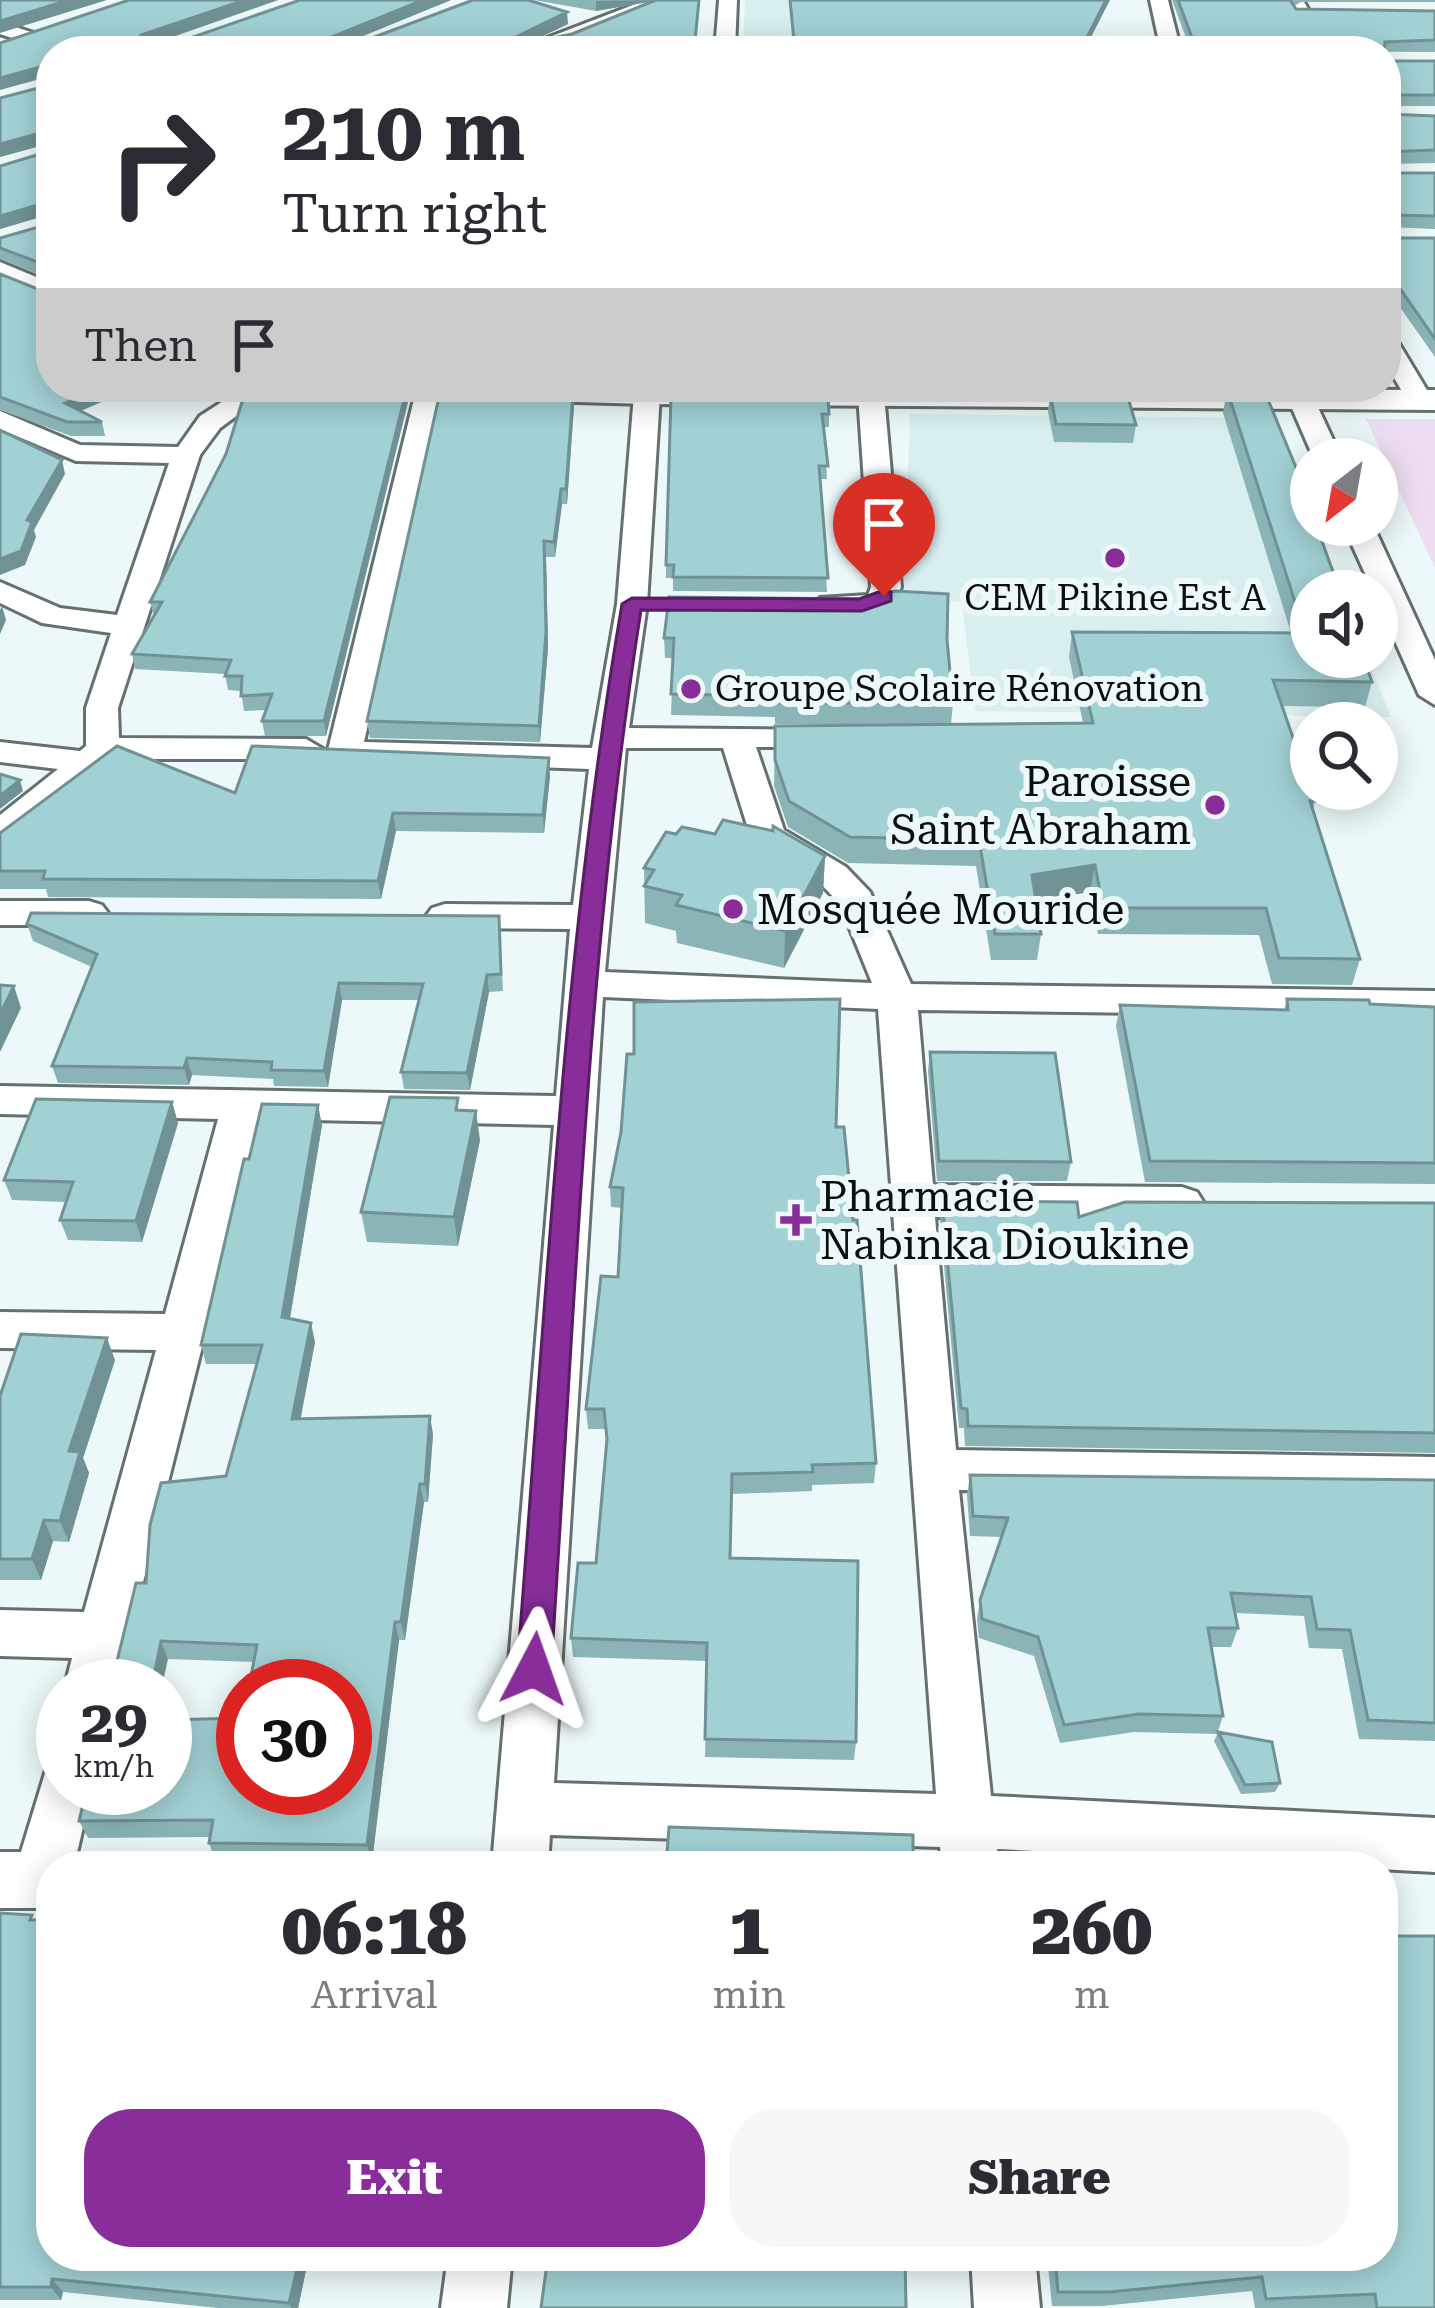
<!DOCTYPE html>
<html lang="en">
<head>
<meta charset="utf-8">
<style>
	body { margin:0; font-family:"Roboto Serif",serif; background:#f7f7f7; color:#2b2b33; height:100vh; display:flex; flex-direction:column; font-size:45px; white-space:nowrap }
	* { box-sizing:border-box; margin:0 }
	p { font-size:39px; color:#7c7c81 }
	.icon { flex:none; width:66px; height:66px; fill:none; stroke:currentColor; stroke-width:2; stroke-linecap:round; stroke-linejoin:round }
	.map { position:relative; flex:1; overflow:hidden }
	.sheet { position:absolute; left:36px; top:1851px; width:1362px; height:420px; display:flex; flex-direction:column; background:#fff; border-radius:48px; box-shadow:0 6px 30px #0003 }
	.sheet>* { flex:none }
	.guide { position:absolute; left:36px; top:36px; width:1365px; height:366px; border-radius:48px; box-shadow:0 6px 30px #0003; background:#fff; color:#2b2b33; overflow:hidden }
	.needle { width:78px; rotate:211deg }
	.buttons { position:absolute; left:1290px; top:438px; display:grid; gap:24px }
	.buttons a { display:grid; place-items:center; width:108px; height:108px; border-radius:50%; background:#fff; box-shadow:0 6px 30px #0003; font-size:60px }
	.speed { position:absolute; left:36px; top:1659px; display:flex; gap:24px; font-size:60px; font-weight:700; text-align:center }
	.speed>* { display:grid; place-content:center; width:156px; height:156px; border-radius:50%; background:#fff; box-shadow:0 6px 30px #0003; line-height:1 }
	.speed small { font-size:30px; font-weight:400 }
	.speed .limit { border:18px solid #d22; background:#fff; color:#111 }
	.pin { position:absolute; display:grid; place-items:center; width:102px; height:102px; color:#fff; margin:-123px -51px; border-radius:50% 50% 50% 0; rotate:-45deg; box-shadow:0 0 12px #0007 }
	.pin .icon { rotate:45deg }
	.me { position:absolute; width:132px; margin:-66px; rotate:4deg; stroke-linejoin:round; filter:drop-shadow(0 0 9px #0008) }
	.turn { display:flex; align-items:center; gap:42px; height:252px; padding:0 48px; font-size:54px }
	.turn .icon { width:156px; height:156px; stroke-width:2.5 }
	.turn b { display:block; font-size:84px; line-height:102px }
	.then { display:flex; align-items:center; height:114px; padding:0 48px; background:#0003; gap:24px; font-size:45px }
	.eta { display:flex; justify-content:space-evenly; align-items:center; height:204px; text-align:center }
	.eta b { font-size:72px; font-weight:800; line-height:84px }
	.primary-button { display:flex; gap:24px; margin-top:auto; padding:24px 48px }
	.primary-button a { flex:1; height:138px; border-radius:48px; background:#882d99; color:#fff; font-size:48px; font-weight:800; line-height:138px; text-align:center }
	.primary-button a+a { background:#f7f7f7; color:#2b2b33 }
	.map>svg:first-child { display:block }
</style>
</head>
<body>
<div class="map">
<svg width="1435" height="2308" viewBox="0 0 1435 2308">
	<rect width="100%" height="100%" fill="#ecf8f9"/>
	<path fill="#d8eeef" d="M 745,0 L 1049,0 L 1062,51 L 743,51 Z
		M 910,414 L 1267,418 L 1338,591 L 1311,591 L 1311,657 L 1366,657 L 1391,717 L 975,711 L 962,602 L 904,596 Z"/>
	<path fill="#edddf0" d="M 1366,419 L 1435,419 L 1435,568 Z"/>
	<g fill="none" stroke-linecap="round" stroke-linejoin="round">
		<defs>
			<path id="minor" d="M 646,0 L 672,0 L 541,51 L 513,51 Z
				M 719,0 L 737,0 L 735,51 L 715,51 Z
				M 1150,0 L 1168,0 L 1181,51 L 1161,51 Z
				M 1285,0 L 1303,0 L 1331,51 L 1311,51 Z
				M 0,22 L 77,47 L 80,51 L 51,51 L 0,34 Z
				M 1386,334 L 1395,337 L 1433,400 L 1429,406 L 1411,406 L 1407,400 L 1386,364 Z
				M 245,387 L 276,387 L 220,428 L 200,455 L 118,708 L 119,738 L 306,739 L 323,749 L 306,759 L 112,759 L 13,841 L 0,844 L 0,815 L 58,769 L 0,762 L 0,742 L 80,751 L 86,746 L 86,708 L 111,633 L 42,623 L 0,603 L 0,582 L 60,608 L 117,615 L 169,463 L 76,461 L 0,429 L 0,411 L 80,445 L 178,447 L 200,416 Z
				M 417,387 L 442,389 L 364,742 L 592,748 L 617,604 L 634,394 L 638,388 L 651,387 L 660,394 L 647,604 L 629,728 L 842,730 L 847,737 L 830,747 L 756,747 L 784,830 L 846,867 L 870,892 L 911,984 L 1435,991 L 1435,1017 L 918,1010 L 933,1185 L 1182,1187 L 1197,1192 L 1204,1203 L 1197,1214 L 1182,1219 L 935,1217 L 956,1450 L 1435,1457 L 1435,1497 L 959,1490 L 991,1796 L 1435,1818 L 1435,1872 L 997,1849 L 998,1866 L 942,1866 L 940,1847 L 550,1835 L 548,1866 L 492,1866 L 554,1125 L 259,1119 L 117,1686 L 65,1686 L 72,1658 L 0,1656 L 0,1610 L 84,1612 L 156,1350 L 0,1348 L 0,1312 L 165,1314 L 218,1119 L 0,1114 L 0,1086 L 556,1096 L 570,929 L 445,928 L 432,924 L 426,916 L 432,908 L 445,904 L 573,905 L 589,769 L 345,760 L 328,750 ZM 626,748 L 723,748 L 750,835 L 774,859 L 820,883 L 840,904 L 872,983 L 605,972 ZM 603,997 L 878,1009 L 936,1794 L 554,1783 Z
				M 862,388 L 880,388 L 884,394 L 901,587 L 892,608 L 885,611 L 820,612 L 816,605 L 820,598 L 868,595 L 871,587 L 858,394 Z
				M 1301,391 L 1314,399 L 1342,459 L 1314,459 L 1288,399 Z
				M 1343,525 L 1373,525 L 1435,660 L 1435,705 L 1419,695 L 1377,601 L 1377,591 L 1373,591 Z
				M 0,901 L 89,901 L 102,905 L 108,913 L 102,921 L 89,925 L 0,925 Z
				M 63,1763 L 63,1788 L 92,1788 L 74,1866 L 51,1866 L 51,1908 L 0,1908 L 0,1852 L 21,1852 L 46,1770 Z
				M 448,2256 L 512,2256 L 507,2308 L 441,2308 Z
				M 971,2256 L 1035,2256 L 1040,2308 L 974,2308 Z"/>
			<path id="tertiary" d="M 0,262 L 51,283 L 51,303 L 0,282 Z
				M 387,387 L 1435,390 L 1435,410 L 647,404 L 403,397 Z"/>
		</defs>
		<use href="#minor" stroke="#657070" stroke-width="6"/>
		<use href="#tertiary" stroke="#657070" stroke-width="6"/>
		<use href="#minor" fill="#fff" fill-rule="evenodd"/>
		<use href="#tertiary" fill="#fff" fill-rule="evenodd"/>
	</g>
	<path fill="#8bb4b6" d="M 129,0 L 278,0 L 156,42 L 173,44 L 300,0 L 451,0 L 346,43 L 356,44 L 568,24 L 528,43 L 572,34 L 655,1 L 596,11 L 534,0 L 700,0 L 51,279 L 0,259 L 0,238 L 49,224 L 50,214 L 0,229 L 50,151 L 50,143 L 0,157 L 50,85 Z
		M 1172,0 L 1435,0 L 1435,2 L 1301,2 L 1294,6 L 1296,9 L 1435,11 L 1435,52 L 1191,51 Z
		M 1389,61 L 1435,61 L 1435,106 L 1386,106 Z
		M 1386,114 L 1435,116 L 1435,163 L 1386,164 Z
		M 1389,173 L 1435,173 L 1435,229 L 1386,227 Z
		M 1386,235 L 1389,238 L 1435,238 L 1435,357 L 1390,293 L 1386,297 Z
		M 0,274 L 51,387 L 135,387 L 81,411 L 102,422 L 105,436 L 71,436 L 0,410 Z
		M 1227,390 L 1372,682 L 1365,707 L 1282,706 L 1315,801 L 1313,809 L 1360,959 L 1352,985 L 1272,984 L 1259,935 L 1098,934 L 1090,892 L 1036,900 L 1041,934 L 1037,960 L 991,960 L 976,866 L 848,863 L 788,827 L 774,786 L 775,726 L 1083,723 L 1069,657 L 1072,632 L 1291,633 L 1223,413 Z
		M 573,392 L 574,406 L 567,504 L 562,504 L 555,557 L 546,557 L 548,648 L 540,742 L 370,738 L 367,721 Z
		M 1050,393 L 1136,425 L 1133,443 L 1054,442 L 1048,412 Z
		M 671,396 L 829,414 L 829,427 L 824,427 L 827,479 L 820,479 L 827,592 L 673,591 L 673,578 L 666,578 L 666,565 Z
		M 408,402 L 326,736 L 265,736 L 262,721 L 266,710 L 244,711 L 241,691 L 228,690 L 225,674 L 135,669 L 132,654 L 154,617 L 150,602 Z
		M 664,638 L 947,640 L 953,703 L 951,724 L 775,724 L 775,717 L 671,715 L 673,658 L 665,658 Z
		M 550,776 L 544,833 L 396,831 L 381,899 L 48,897 L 46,889 L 0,889 L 0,833 L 235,793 Z
		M 825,856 L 823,893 L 784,968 L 677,943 L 676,931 L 645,923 L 644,868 Z
		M 499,916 L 503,991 L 489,992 L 470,1090 L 404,1089 L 401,1072 L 419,1000 L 342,1000 L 328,1087 L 274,1086 L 273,1079 L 192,1075 L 189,1085 L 58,1083 L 52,1066 L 92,967 L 33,941 L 27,924 Z
		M 1287,999 L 1435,1007 L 1435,1184 L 1145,1182 L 1116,1026 L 1120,1005 L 1284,1010 Z
		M 930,1052 L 1071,1162 L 1067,1181 L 937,1181 L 928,1071 Z
		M 172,1102 L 178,1123 L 142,1242 L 68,1240 L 60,1220 L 66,1202 L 12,1200 L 4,1180 Z
		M 460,1110 L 480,1140 L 458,1246 L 367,1242 L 361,1212 Z
		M 322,1125 L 290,1318 L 315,1342 L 300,1419 L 433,1434 L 428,1502 L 424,1502 L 405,1640 L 399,1640 L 372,1862 L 215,1860 L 209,1843 L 210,1837 L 88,1838 L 79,1821 L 243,1719 L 254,1662 L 168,1659 L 136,1583 L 146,1583 L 226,1476 L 257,1364 L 206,1364 L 201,1345 L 249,1159 Z
		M 836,1127 L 876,1463 L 874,1483 L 812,1485 L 812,1491 L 732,1494 L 731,1558 L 856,1742 L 854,1760 L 705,1757 L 707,1661 L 573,1657 L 571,1638 L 596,1563 L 607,1444 L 605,1429 L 588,1429 L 586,1409 L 618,1277 L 622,1208 L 611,1207 L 610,1187 Z
		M 942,1201 L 1079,1217 L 1435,1203 L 1435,1453 L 965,1446 L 964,1428 L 959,1428 L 940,1222 Z
		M 115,1360 L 83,1458 L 89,1473 L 69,1542 L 53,1541 L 41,1580 L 0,1580 L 0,1396 Z
		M 970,1475 L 1435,1480 L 1435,1741 L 1359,1739 L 1342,1649 L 1309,1648 L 1304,1616 L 1235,1613 L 1238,1628 L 1231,1647 L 1211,1647 L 1223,1716 L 1217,1734 L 1134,1732 L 1060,1743 L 1034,1656 L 979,1638 L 977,1619 L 980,1600 L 1001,1537 L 970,1536 L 967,1495 Z
		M 1218,1732 L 1280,1783 L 1275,1792 L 1241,1794 L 1214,1741 Z
		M 0,1913 L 51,2256 L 309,2256 L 298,2308 L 218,2308 L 63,2292 L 61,2300 L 0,2300 Z
		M 1047,2256 L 1383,2256 L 1435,2308 L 1255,2308 L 1252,2291 L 1102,2306 L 1052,2306 Z"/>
	<path fill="#719294" d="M 69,0 L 107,0 L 0,33 L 0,21 Z
		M 245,0 L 278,0 L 144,47 L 138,40 L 141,35 Z
		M 423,0 L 451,0 L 326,51 L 322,41 Z
		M 659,0 L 596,11 L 596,1 Z
		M 1106,0 L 1110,0 L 1084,51 L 1080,51 Z
		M 567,12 L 568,24 L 511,51 L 508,41 Z
		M 51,64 L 51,76 L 0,90 L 0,78 Z
		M 51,130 L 51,143 L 0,157 L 0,144 Z
		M 51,201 L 51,214 L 0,229 L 0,216 Z
		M 1394,280 L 1390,293 L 1386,297 L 1386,286 Z
		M 101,387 L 135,387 L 69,416 L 65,403 Z
		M 407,388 L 408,402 L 326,736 L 324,721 Z
		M 573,392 L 574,406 L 567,504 L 566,489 Z
		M 62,460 L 65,474 L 34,530 L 36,537 L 25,565 L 0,575 L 0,559 L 27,520 Z
		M 561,489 L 562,504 L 555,557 L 554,542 Z
		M 546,557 L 548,648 L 540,742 L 539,726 Z
		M 2,606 L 6,620 L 0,634 L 0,610 Z
		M 549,758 L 550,776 L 544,833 L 543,815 Z
		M 20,780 L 23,791 L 0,809 L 0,796 Z
		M 393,813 L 396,831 L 381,899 L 378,881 Z
		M 825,856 L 823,893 L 784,968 L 785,931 Z
		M 1095,865 L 1090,892 L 1029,902 L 1032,875 Z
		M 487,975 L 489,992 L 470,1090 L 467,1073 Z
		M 339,983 L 342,1000 L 328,1087 L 324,1071 Z
		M 14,986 L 21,1008 L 0,1052 L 0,1014 Z
		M 187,1058 L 192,1075 L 189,1085 L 184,1068 Z
		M 172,1102 L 178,1123 L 142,1242 L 136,1221 Z
		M 318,1105 L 322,1125 L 287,1336 L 282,1317 Z
		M 476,1111 L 480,1140 L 458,1246 L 454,1217 Z
		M 311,1323 L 315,1342 L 297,1438 L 292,1419 Z
		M 107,1338 L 115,1360 L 83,1458 L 89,1473 L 69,1542 L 60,1521 L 69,1451 Z
		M 430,1416 L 433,1434 L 428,1502 L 425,1484 Z
		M 420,1484 L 424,1502 L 405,1640 L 401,1622 Z
		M 44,1520 L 53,1541 L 41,1580 L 32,1559 Z
		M 395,1622 L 399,1640 L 372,1862 L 367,1845 Z
		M 161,1641 L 168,1659 L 162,1686 L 152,1686 Z
		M 300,2256 L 309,2256 L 298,2308 L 291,2308 L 289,2303 Z
		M 52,2279 L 63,2292 L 61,2300 L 51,2287 Z"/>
	<path fill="#a2d1d4" stroke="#719294" stroke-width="3" d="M 0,0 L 69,0 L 0,21 Z
		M 129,0 L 245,0 L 141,35 L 138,40 L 173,44 L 300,0 L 423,0 L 322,41 L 356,44 L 473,0 L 528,0 L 567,12 L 508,41 L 529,43 L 572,34 L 656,0 L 699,0 L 694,51 L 51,51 L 51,64 L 0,78 L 0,43 Z
		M 790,0 L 1106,0 L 1080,51 L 795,51 Z
		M 1178,0 L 1290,0 L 1296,9 L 1435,11 L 1435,40 L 1385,42 L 1384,51 L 1197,51 Z
		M 1386,59 L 1389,61 L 1435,61 L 1435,95 L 1389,95 L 1386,97 Z
		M 51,66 L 51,267 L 0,248 L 0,238 L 49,224 L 51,201 L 0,216 L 0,166 L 50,151 L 51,130 L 0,144 L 0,98 L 50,85 Z
		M 1386,114 L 1435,116 L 1435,150 L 1386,152 Z
		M 1386,170 L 1389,173 L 1435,173 L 1435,216 L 1389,215 L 1386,227 Z
		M 1386,235 L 1389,238 L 1435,238 L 1435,339 L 1394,280 L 1386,286 Z
		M 0,274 L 50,294 L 51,281 L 51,387 L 101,387 L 65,403 L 102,422 L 67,422 L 0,397 Z
		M 261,387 L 407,388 L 324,721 L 262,721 L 272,694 L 241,696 L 242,676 L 225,676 L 231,660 L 132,654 L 162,602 L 150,602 L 226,454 L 242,402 Z
		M 441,388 L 573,392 L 566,489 L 561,489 L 554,542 L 544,541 L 546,632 L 539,726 L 367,721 Z
		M 1227,390 L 1264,390 L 1295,465 L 1311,509 L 1311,525 L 1316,525 L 1340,591 L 1311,591 L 1311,657 L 1363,657 L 1372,682 L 1273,680 L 1315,801 L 1310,801 L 1360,959 L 1279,958 L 1266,908 L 1103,908 L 1095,865 L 1032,875 L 1041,934 L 995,934 L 979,840 L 850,837 L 789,801 L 775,760 L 775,726 L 1093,723 L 1072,632 L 1305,633 Z
		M 1050,393 L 1127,394 L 1136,425 L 1056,424 Z
		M 671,396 L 828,397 L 829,414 L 822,414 L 828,466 L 819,466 L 828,578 L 673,577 L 674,565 L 666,565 Z
		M 0,430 L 62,460 L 27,520 L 32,522 L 21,551 L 0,559 Z
		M 895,591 L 948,594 L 947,640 L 953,703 L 776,703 L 776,696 L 671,694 L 674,638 L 664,638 L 669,597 L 863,599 Z
		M 117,746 L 235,793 L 252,746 L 549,758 L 543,815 L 393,813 L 378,881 L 43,879 L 45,871 L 0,871 L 0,833 Z
		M 0,774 L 20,780 L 0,796 Z
		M 723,820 L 773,831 L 773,826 L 825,856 L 785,931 L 676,905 L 682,895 L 644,886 L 654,870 L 644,868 L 666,832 L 676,834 L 682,827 L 715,834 Z
		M 31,913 L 499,916 L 501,974 L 487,975 L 467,1073 L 401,1072 L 423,984 L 339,983 L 324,1071 L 271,1070 L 272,1062 L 187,1058 L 184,1068 L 52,1066 L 97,954 L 27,924 Z
		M 0,985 L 14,986 L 0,1014 Z
		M 840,999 L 836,1127 L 844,1127 L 853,1220 L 857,1220 L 876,1463 L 812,1465 L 813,1472 L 732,1474 L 730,1558 L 858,1561 L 856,1742 L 705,1739 L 707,1643 L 571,1638 L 578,1563 L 596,1563 L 607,1439 L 604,1409 L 586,1409 L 601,1276 L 618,1277 L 623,1188 L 610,1187 L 621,1132 L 627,1054 L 634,1054 L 634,1002 Z
		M 1287,999 L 1369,1000 L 1370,1004 L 1435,1007 L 1435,1163 L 1150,1161 L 1120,1005 L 1288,1010 Z
		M 930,1052 L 1055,1053 L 1071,1162 L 939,1161 Z
		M 390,1097 L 458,1098 L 456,1110 L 476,1111 L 454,1217 L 361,1212 Z
		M 36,1099 L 172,1102 L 136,1221 L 60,1220 L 73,1182 L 4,1180 Z
		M 262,1104 L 318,1105 L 282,1317 L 311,1323 L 292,1419 L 430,1416 L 425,1484 L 420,1484 L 401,1622 L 395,1622 L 367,1845 L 209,1843 L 213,1820 L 79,1821 L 87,1788 L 165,1788 L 165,1720 L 243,1718 L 243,1788 L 345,1788 L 345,1686 L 249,1686 L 257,1645 L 161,1641 L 152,1686 L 111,1686 L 136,1583 L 146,1583 L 150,1525 L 161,1483 L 226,1476 L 262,1345 L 201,1345 L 244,1159 L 249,1159 Z
		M 942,1201 L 1077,1202 L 1079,1217 L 1125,1202 L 1435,1203 L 1435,1433 L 968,1426 L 967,1409 L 961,1408 Z
		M 21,1334 L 107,1338 L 69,1451 L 80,1452 L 60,1521 L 44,1520 L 32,1559 L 0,1559 L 0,1396 Z
		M 970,1475 L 1435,1480 L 1435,1723 L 1368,1720 L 1350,1630 L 1317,1629 L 1311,1597 L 1231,1593 L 1238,1628 L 1208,1628 L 1223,1716 L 1139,1714 L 1064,1725 L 1038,1637 L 982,1619 L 980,1600 L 1008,1518 L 973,1516 Z
		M 1218,1732 L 1272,1742 L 1280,1783 L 1245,1785 Z
		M 669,1827 L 913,1835 L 913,1866 L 666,1866 Z
		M 0,1913 L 32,1915 L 30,1920 L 51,1920 L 51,2256 L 300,2256 L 289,2303 L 52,2279 L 51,2287 L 0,2287 Z
		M 1383,1936 L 1435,1936 L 1435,2308 L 1377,2308 L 1375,2294 L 1266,2299 L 1262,2277 L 1109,2292 L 1058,2292 L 1055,2256 L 1383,2256 Z
		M 548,2256 L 905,2256 L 906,2308 L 541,2308 Z"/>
	<path fill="#882d99" stroke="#581d63" stroke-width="3" d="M 884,590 L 891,592 L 891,601 L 862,611 L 641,610 C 586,959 575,1316 551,1669 L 546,1679 L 534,1684 L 522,1679 L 517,1669 C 546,1313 562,955 622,604 L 632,598 L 859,599 Z"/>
	<g fill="#882d99" stroke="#ecf8f9" stroke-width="4.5">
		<circle cx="1115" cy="558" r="12"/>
		<circle cx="691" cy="689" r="12"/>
		<circle cx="1215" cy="805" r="12"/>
		<circle cx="733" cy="909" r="12"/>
		<path d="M790 1202h12v12h12v12h-12v12h-12v-12h-12v-12h12z"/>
	</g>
	<g text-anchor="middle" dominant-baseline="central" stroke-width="12" stroke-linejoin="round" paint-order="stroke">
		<g font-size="36" fill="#0b0f0f" stroke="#ecf8f9">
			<text x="1115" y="598">CEM Pikine Est A</text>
			<text x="715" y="689" text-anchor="start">Groupe Scolaire Rénovation</text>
		</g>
		<g font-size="42" fill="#0b0f0f" stroke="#ecf8f9" text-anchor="start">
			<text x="1191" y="781" text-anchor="end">Paroisse<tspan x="1191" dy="48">Saint Abraham</tspan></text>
			<text x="757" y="909">Mosquée Mouride</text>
			<text x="820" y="1196">Pharmacie<tspan x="820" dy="48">Nabinka Dioukine</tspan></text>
		</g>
	</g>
</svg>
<div class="buttons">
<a><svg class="needle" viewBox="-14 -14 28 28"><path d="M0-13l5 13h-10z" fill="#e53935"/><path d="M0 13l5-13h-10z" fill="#7c7c81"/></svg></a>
<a><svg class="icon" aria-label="sound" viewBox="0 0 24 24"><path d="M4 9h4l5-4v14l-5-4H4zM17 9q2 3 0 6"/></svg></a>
<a><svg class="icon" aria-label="search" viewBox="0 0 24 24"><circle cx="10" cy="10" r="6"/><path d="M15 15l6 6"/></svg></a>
</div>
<div class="speed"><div>29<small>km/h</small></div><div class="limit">30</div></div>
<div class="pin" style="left:884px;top:596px;background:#d93025"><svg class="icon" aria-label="arrive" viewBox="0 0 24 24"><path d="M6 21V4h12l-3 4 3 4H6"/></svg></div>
<svg class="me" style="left:534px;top:1669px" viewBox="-20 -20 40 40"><path d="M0-17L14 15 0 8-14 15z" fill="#882d99" stroke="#fff" stroke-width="4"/></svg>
<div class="guide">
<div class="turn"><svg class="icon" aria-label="right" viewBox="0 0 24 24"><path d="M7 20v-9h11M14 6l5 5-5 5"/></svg><div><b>210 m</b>Turn right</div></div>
<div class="then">Then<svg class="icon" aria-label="arrive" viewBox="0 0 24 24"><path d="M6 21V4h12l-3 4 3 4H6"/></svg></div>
</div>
<section class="sheet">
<div class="eta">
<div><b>06:18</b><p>Arrival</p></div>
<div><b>1</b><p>min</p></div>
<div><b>260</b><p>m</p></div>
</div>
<div class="primary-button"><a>Exit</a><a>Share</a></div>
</section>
</div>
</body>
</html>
